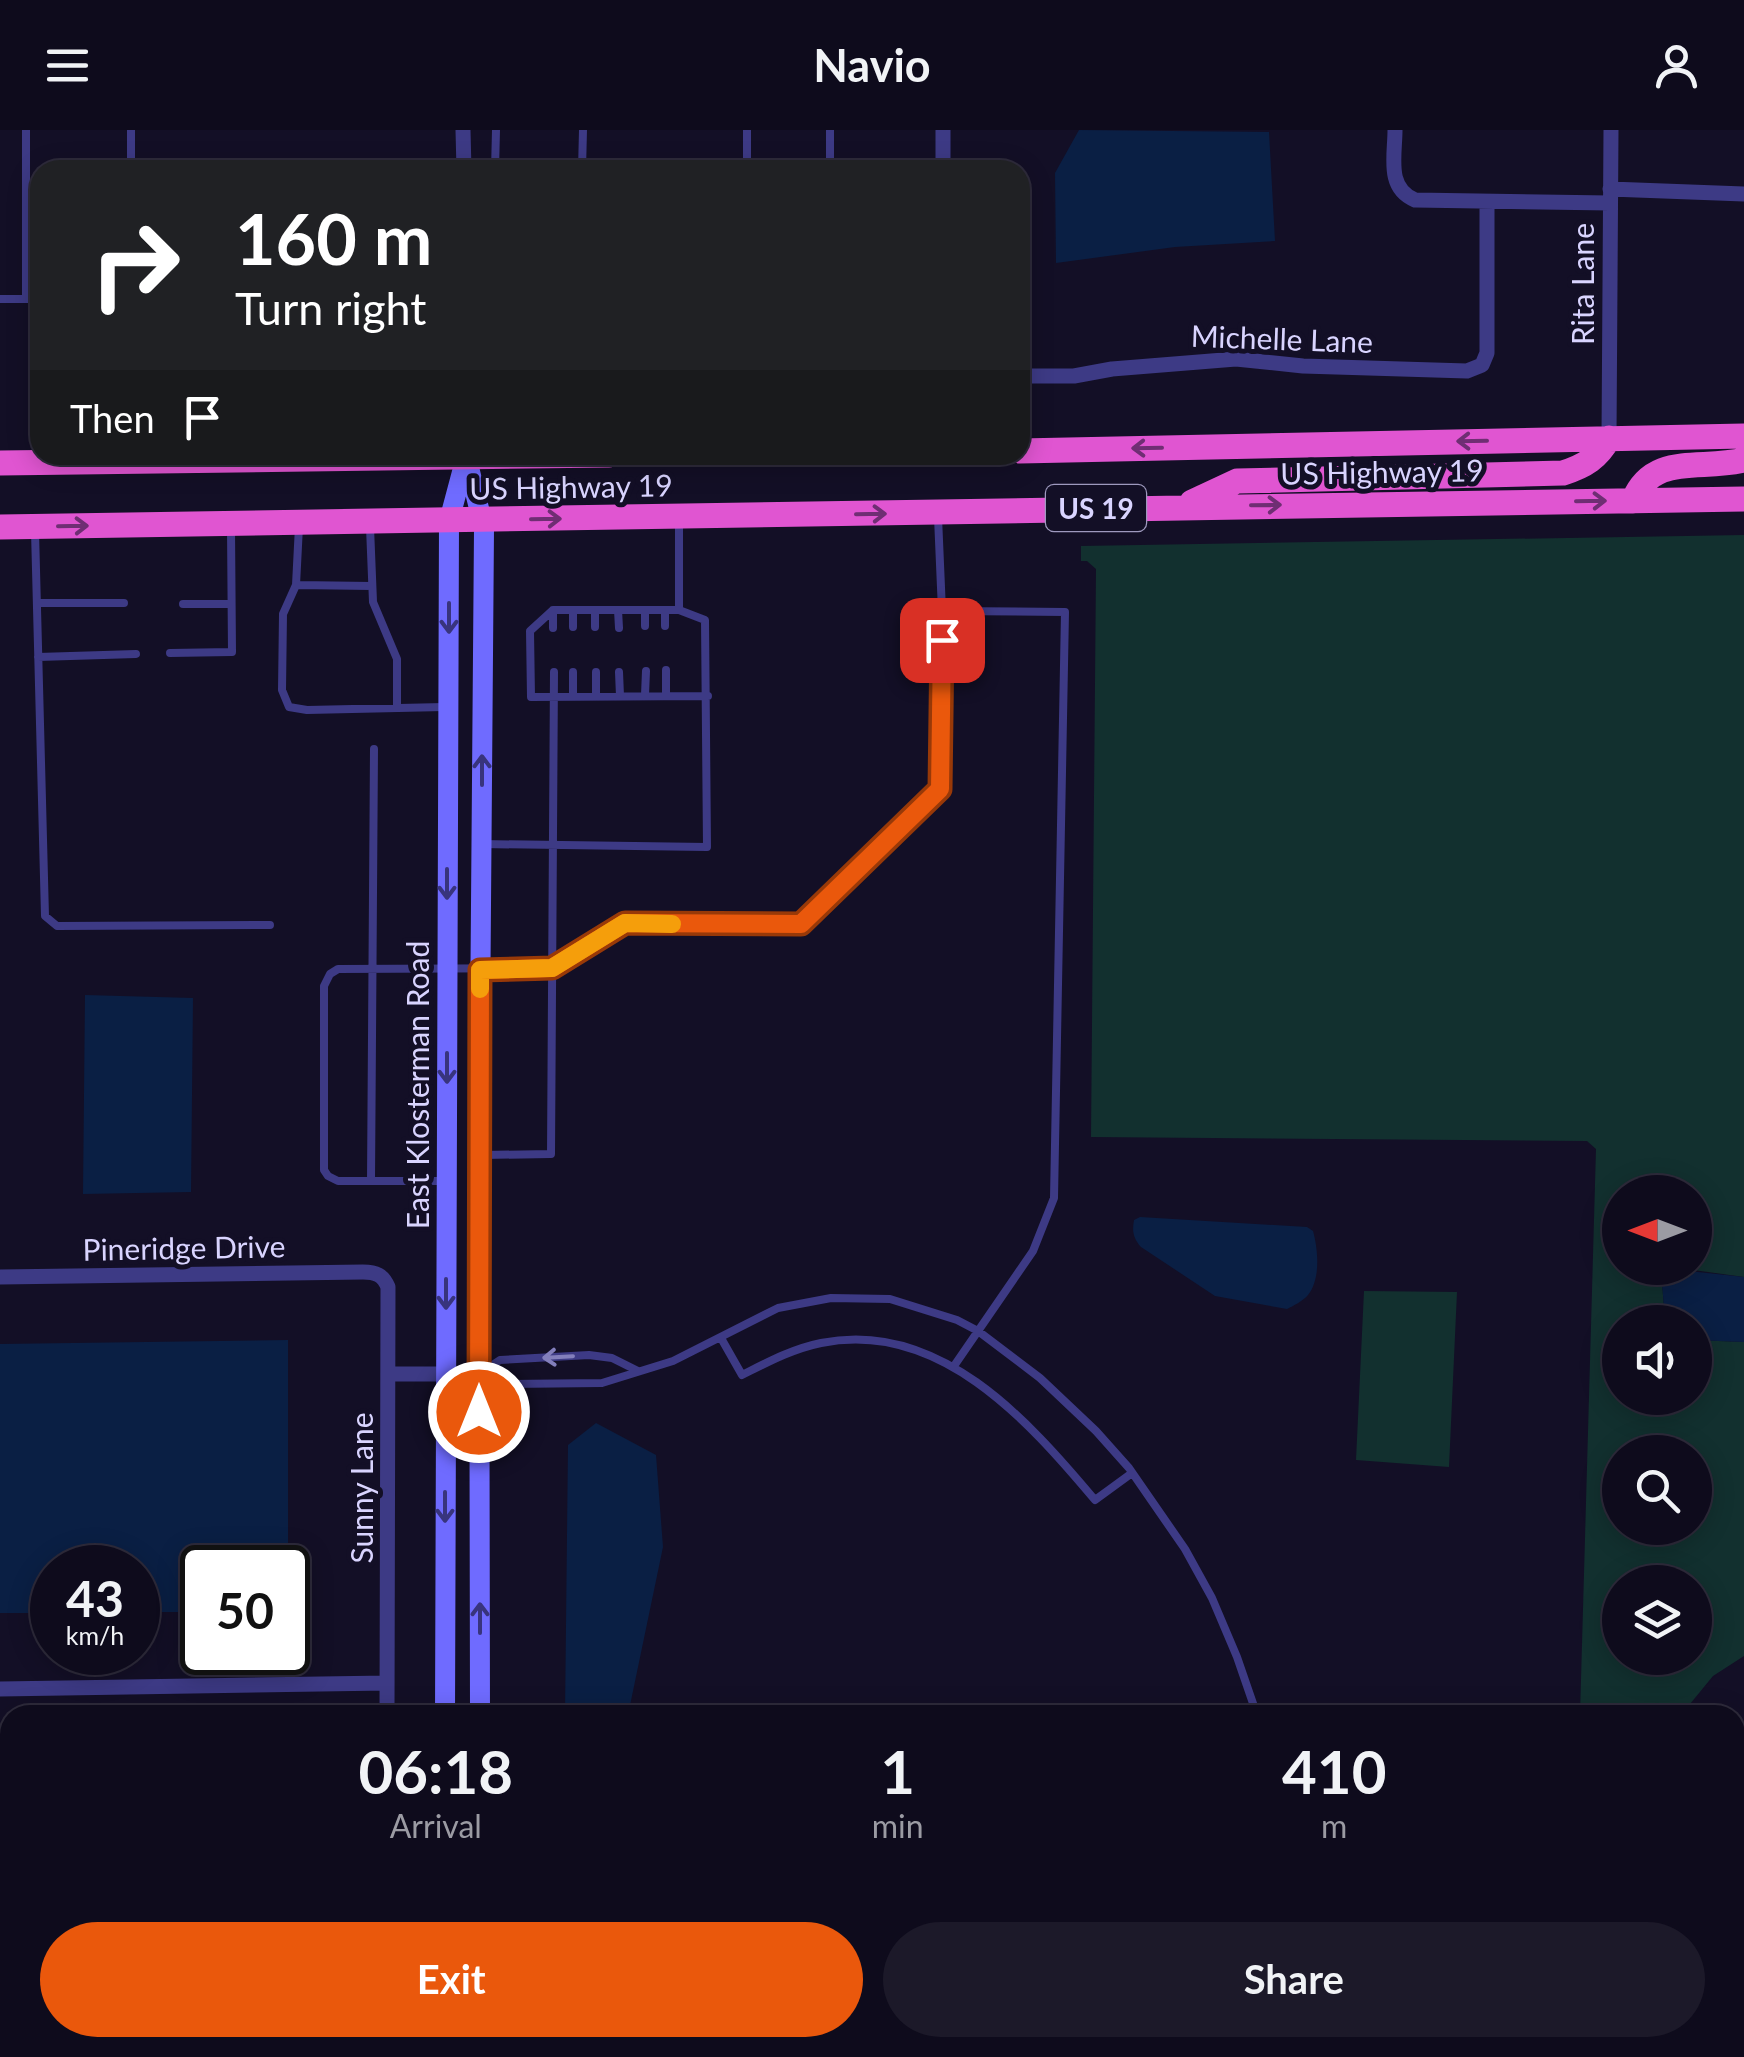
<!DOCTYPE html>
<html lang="en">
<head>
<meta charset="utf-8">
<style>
	body { margin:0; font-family:Lato,sans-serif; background:#1c1929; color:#f1f3f6; height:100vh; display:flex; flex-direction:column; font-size:38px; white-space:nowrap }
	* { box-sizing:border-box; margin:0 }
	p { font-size:32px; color:#9b9ba3 }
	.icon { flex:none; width:55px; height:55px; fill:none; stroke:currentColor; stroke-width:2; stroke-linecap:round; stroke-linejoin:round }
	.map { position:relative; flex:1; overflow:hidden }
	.panel { position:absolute; left:0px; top:1575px; width:1745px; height:352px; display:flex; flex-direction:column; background:#0e0b1c; border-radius:30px 30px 0 0; box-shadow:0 5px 25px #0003,0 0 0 2px #2e2b3b }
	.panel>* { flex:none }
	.top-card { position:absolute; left:30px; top:30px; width:1000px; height:305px; border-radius:30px; box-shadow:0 5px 25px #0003,0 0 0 2px #2e2b3b; background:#202124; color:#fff; overflow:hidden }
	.needle { width:65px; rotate:270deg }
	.tools { position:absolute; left:1602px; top:1045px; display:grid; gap:20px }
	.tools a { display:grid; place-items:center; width:110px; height:110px; border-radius:50%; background:#0e0b1c; box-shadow:0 5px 25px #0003,0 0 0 2px #2e2b3b; font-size:50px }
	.speed { position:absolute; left:30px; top:1415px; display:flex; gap:20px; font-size:50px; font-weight:700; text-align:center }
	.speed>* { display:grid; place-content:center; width:130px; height:130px; border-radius:50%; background:#0e0b1c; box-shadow:0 5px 25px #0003,0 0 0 2px #2e2b3b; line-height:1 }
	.speed small { font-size:25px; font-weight:400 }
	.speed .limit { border:5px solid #111; border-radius:15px; background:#fff; color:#111 }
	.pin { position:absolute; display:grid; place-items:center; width:85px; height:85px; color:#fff; margin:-42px; border-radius:20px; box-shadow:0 5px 15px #0006 }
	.me { position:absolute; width:110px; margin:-55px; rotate:0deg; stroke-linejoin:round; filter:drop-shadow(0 0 8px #0008) }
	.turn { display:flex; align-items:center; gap:35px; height:210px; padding:0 40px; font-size:45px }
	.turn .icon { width:130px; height:130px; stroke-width:2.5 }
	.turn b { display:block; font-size:70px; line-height:85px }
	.then { display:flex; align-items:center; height:95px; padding:0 40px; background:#0003; gap:20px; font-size:38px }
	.eta { display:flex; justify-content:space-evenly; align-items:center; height:170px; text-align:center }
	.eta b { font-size:60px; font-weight:700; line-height:70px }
	.cta { display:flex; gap:20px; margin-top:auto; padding:20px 40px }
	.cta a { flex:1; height:115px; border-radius:60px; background:#ea580c; color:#fff; font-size:40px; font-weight:700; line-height:115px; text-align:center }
	.cta a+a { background:#1c1929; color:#f1f3f6 }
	header { display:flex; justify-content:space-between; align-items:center; height:130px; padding:0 40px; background:#0e0b1c; font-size:45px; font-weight:700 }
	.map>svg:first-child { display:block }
</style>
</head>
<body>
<header><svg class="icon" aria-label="menu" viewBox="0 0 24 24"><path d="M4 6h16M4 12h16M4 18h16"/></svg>Navio<svg class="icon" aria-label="person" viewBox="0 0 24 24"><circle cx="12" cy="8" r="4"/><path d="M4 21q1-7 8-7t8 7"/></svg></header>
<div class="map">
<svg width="1744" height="1927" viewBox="0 0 1744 1927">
	<rect width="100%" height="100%" fill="#130f26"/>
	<path fill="#12302f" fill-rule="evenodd" d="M 1744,405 L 1744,1147 L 1679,1138 L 1695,1138 L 1695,1062 L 1620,1062 L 1620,1138 L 1661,1138 L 1665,1192 L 1620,1192 L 1620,1268 L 1695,1268 L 1695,1210 L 1744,1212 L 1744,1526 L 1713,1546 L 1681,1585 L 1580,1585 L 1596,1019 L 1587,1011 L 1091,1007 L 1096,439 L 1087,431 L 1081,431 L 1081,416 ZM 1620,1322 L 1695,1322 L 1695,1398 L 1620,1398 ZM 1620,1452 L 1695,1452 L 1695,1528 L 1620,1528 Z
		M 1364,1161 L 1457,1162 L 1449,1337 L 1356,1330 Z
		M 185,1918 L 407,1918 L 407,1927 L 197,1927 Z"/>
	<path fill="#0a1f44" d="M 1079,0 L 1269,2 L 1275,111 L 1175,117 L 1056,133 L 1055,43 Z
		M 85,865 L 193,868 L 191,1062 L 83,1064 Z
		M 1140,1087 L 1307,1097 L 1313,1101 C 1318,1119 1321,1149 1308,1165 C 1303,1171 1293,1176 1287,1179 L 1215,1166 L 1141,1117 C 1133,1108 1132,1101 1134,1090 Z
		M 1661,1138 L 1744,1147 L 1744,1212 L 1695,1210 L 1695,1192 L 1665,1192 Z
		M 288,1210 L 288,1482 L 288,1438 L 202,1438 L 202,1482 L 138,1482 L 138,1438 L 52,1438 L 52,1483 L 0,1483 L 0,1214 Z
		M 596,1293 L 656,1325 L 663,1417 L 628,1585 L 565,1585 L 568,1315 Z
		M 576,1918 L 685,1918 L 689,1927 L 577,1927 Z"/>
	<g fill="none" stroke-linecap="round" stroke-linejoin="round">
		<path stroke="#3d3a85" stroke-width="8" d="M 131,40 L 131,0
			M 495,40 L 496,0
			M 582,40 L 583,0
			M 747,40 L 747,0
			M 830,40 L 830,0
			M 0,169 L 40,169
			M 26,169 L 26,0
			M 679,389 L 679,480
			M 299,396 L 296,455 L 283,484 L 282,560 L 289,577 L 307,580 L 444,577
			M 370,397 L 373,472 L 397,529 L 397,578
			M 35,401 L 45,786 L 57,796 L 270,795
			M 296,455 L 372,456
			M 37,473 L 124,473
			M 183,474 L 231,474
			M 553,480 L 553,498
			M 595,480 L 595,497
			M 618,480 L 619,498
			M 665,480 L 665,496
			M 942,481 L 1065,482 L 1054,1068 L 1033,1121 L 954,1236
			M 645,496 L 645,480
			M 573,497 L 573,480
			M 170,523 L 232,522 L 231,399
			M 38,527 L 136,524
			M 666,540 L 666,566
			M 596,542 L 596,566
			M 619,542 L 620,566
			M 645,565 L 646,541
			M 573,566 L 573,542
			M 481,714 L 707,717 L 705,490 L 679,480 L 553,480 L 530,501 L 531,567 L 708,566
			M 483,1025 L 551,1024 L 554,542
			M 371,1051 L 374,619
			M 446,1051 L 338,1051 L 328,1046 L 324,1040 L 324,856 L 330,844 L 338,839 L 552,838 L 625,793 L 801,794 L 940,659 L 942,481 L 938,387
			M 721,1208 L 742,1245 C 768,1232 792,1219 821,1213 C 938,1189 1027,1289 1095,1370 L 1132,1343
			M 638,1241 L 612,1228 L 589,1225 L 500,1230 L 479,1244 L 499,1254 L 602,1253 L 673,1231 L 778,1178 L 831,1168 L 890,1169 L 957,1190 L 978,1201 L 1040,1248 L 1096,1301 L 1129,1338 L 1185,1419 L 1212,1468 L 1237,1527 L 1257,1585
			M 1270,1927 L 1272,1918"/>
		<path stroke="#3d3a85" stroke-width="15" d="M 463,0 L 464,40
			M 1395,0 C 1395,26 1386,58 1415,70 L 1610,73
			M 943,40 L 943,0
			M 1610,59 L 1744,64
			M 1020,246 L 1074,246 L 1112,239 L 1236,229 L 1303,236 L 1467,241 L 1482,235 L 1487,223 L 1487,72
			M 1609,308 L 1611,0
			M 0,1147 L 363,1142 C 376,1142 383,1145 388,1157 L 387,1585
			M 389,1244 L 479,1244
			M 0,1559 L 387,1553
			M 0,1699 L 10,1699
			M 1735,1733 L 1744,1722
			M 1735,1848 L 1744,1857
			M 1669,1918 L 1678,1927"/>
		<path stroke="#6f6bff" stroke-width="20" d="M 467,329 L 484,399 L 479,1025 L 480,1585
			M 445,1585 L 449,391 L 466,327
			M 480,1918 L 480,1927
			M 445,1927 L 445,1918"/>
		<path stroke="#e055d1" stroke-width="25" d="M 1020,321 L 1744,306
			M 0,333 L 609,325
			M 1633,371 C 1653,322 1700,341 1744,330
			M 1192,372 L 1237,351 L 1563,343 C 1585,336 1598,328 1609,308
			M 0,397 L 1744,369"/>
	</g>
	<defs><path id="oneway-shaft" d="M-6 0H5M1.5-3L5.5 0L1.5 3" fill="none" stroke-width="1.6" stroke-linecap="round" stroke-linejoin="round" transform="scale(2.5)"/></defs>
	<g stroke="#6f2e73">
		<use href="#oneway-shaft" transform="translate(1472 311) rotate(179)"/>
		<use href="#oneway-shaft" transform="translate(1147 318) rotate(179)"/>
		<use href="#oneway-shaft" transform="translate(1591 371) rotate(-1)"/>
		<use href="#oneway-shaft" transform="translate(1266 375) rotate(-1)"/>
		<use href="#oneway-shaft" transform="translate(871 384) rotate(-1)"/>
		<use href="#oneway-shaft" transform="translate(546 389) rotate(-1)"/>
		<use href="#oneway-shaft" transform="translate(73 396) rotate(-1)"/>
	</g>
	<g stroke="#38347d">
		<use href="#oneway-shaft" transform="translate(449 488) rotate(90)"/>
		<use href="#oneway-shaft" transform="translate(482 640) rotate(-90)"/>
		<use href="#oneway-shaft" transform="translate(447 754) rotate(90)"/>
		<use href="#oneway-shaft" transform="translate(447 938) rotate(90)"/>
		<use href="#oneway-shaft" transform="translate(446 1164) rotate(90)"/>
		<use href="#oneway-shaft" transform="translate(445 1377) rotate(90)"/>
		<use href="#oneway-shaft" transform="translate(480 1488) rotate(-90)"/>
	</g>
	<use stroke="#837fbc" href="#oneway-shaft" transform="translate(558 1227) rotate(177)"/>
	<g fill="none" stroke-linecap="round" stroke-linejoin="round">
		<defs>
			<path id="route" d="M 479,1282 L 480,840 L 552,838 L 625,793 L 801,794 L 940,659 L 942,510"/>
		</defs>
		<use href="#route" stroke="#983908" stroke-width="25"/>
		<use href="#route" stroke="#ea580c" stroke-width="18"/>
		<path stroke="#f59e0b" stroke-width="18" d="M 480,859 L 480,840 L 552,838 L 625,793 L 672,794"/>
	</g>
	<g text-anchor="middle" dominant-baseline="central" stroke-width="10" stroke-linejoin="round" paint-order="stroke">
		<rect fill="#130f26" stroke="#9e99be" stroke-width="2.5" x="1046" y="355" width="100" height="46" rx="8"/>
		<g font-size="28" font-weight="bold" fill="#d9d4ff">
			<text x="1096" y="378">US 19</text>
		</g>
		<g font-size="30" fill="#d9d4ff" stroke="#130f26">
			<text transform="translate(1582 154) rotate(-90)">Rita Lane</text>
			<text transform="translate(1282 208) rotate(2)">Michelle Lane</text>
			<text transform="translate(1382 341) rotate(-1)">US Highway 19</text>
			<text transform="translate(571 356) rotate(-1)">US Highway 19</text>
			<text transform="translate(417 955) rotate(-90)">East Klosterman Road</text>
			<text transform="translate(184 1117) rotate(-1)">Pineridge Drive</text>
			<text transform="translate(361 1358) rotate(-90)">Sunny Lane</text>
		</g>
	</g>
</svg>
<div class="tools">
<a><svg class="needle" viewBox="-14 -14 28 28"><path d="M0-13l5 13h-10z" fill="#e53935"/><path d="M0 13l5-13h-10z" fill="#9b9ba3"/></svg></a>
<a><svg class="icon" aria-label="sound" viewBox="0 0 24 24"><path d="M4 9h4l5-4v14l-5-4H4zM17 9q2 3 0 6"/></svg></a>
<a><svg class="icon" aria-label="search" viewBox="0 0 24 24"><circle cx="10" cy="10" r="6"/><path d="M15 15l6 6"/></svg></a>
<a><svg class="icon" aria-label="layers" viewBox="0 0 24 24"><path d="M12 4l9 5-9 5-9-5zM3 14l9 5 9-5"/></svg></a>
</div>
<div class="speed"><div>43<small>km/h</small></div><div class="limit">50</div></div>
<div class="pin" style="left:942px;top:510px;background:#d93025"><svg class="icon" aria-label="arrive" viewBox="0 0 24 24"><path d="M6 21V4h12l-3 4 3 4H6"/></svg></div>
<svg class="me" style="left:479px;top:1282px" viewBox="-20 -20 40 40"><circle r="17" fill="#ea580c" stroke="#fff" stroke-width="3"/><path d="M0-11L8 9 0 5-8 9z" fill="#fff"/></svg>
<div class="top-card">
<div class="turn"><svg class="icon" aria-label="right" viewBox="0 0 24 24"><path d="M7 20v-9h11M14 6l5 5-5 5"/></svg><div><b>160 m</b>Turn right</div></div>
<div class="then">Then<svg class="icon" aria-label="arrive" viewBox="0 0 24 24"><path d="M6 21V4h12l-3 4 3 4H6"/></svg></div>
</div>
<section class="panel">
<div class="eta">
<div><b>06:18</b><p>Arrival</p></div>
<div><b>1</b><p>min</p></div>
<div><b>410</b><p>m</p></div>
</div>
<div class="cta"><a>Exit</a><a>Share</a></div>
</section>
</div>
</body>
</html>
